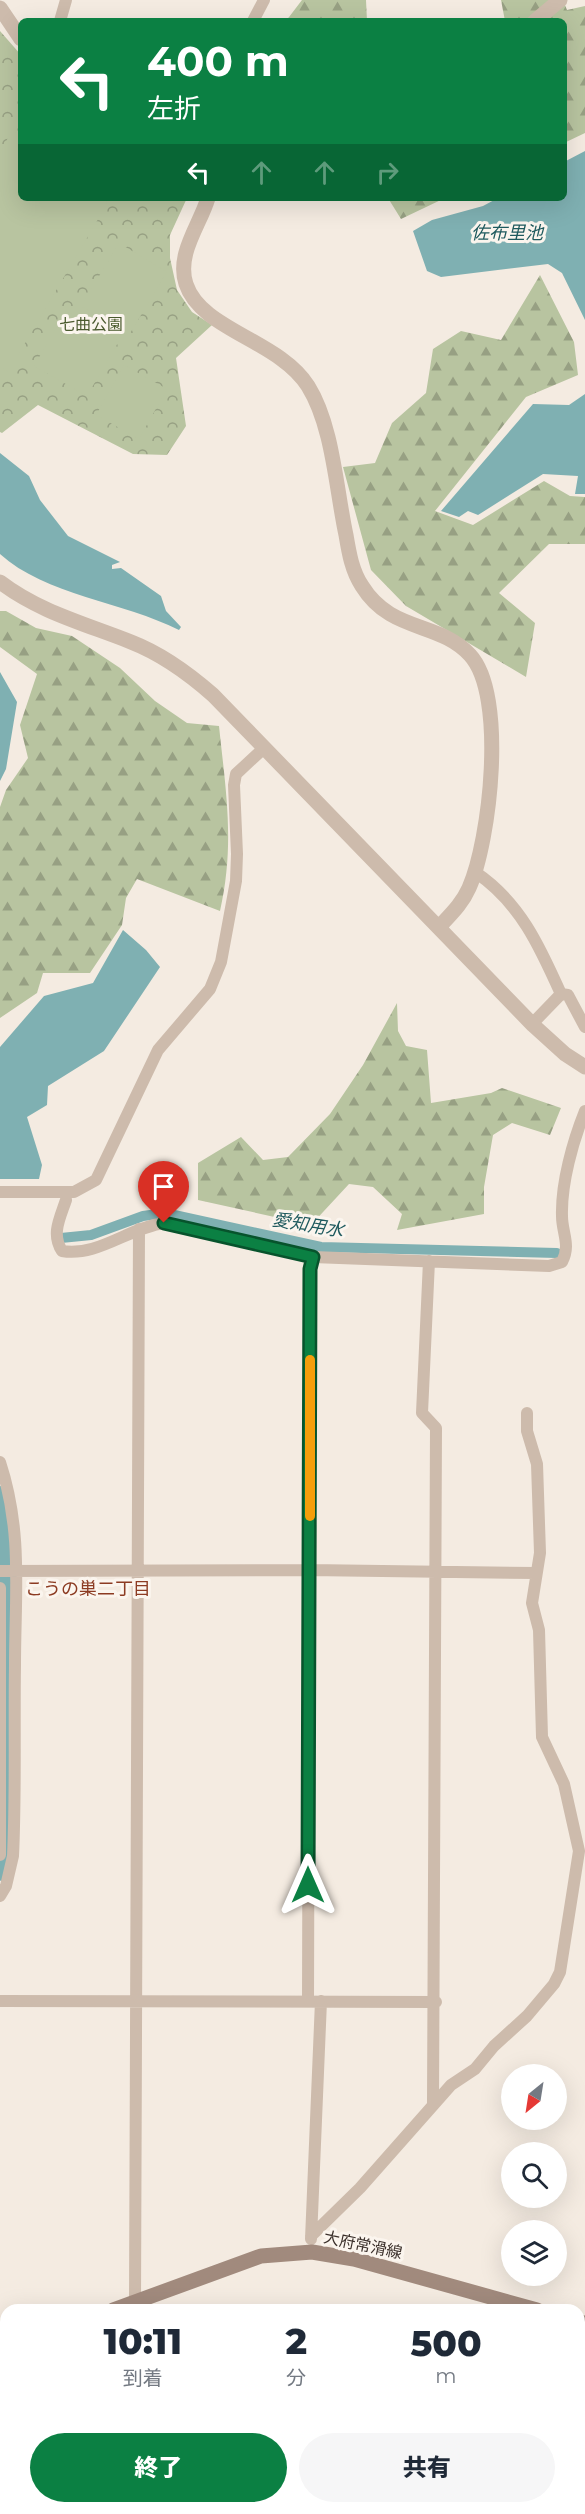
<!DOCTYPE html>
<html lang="ja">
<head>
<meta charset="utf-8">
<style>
	body { margin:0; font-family:Montserrat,"Noto Sans JP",sans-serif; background:#f6f6f7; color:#1f2937; height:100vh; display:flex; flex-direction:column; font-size:22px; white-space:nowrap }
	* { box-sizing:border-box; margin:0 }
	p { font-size:20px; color:#747a83 }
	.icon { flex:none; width:33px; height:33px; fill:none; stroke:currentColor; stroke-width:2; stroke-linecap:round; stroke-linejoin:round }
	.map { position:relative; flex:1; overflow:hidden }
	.side { position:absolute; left:0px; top:2304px; width:585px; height:210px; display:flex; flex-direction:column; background:#fff; border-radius:18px 18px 0 0; box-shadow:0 6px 24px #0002 }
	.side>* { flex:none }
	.hud { position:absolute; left:18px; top:18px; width:549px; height:183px; border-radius:9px; box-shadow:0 6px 24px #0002; background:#0b8043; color:#fff; overflow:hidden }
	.needle { width:39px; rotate:210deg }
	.tools { position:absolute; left:501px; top:2064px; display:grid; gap:12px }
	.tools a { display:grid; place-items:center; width:66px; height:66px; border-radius:50%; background:#fff; box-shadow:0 6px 24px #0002; font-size:30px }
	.pin { position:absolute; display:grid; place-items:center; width:51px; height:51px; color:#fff; margin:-62px -26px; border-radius:50% 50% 50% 0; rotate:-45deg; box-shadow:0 0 6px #0007 }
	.pin .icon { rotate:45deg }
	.me { position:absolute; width:66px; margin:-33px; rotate:0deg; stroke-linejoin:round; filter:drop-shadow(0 0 4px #0008) }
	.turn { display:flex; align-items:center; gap:21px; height:126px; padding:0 30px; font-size:27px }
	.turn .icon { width:78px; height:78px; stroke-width:2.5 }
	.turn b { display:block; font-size:42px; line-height:51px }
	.lanes { display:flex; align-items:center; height:57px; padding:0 30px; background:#0003; justify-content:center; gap:30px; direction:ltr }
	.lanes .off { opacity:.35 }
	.eta { display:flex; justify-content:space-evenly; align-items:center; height:102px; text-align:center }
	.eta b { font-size:36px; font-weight:800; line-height:42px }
	.action { display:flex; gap:12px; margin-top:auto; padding:12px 30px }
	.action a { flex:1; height:69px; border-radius:36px; background:#0b8043; color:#fff; font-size:24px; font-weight:800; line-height:69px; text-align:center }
	.action a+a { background:#f6f6f7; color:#1f2937 }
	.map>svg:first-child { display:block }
</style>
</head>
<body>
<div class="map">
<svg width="585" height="2514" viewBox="0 0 585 2514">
	<defs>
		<pattern id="forest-firs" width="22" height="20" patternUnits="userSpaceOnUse" patternTransform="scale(1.5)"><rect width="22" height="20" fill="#b8c4a0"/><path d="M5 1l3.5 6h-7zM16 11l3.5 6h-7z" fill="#97a083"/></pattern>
		<pattern id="park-crowns" width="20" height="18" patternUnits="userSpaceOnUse" patternTransform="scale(1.5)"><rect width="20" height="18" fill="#b8c4a0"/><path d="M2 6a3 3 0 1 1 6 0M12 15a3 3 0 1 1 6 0" fill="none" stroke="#97a083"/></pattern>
	</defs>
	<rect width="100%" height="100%" fill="#f4ebe1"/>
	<path fill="url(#forest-firs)" d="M 302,0 L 366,0 L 367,21 L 286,21 Z
		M 501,0 L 563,0 L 567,10 L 585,6 L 585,133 L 564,143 L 564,21 L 505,21 Z
		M 388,198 L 445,198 L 401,219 Z
		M 540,275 L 574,342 L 578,375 L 526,397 L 435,511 L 473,525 L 544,481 L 570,496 L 585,497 L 585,544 L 549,544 L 499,593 L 535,623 L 526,677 L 406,606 L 371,570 L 343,467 L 375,463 L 392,423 L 426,393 L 433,349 L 461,331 L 501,340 Z
		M 0,611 L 6,611 L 36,628 L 72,636 L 120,668 L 155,701 L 187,723 L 219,726 C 226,793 235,844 220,911 L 137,879 L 126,898 L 122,925 L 90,973 L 43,973 L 37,993 L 0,1018 L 0,807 L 6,790 L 28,758 L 20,725 L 37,674 L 0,647 Z
		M 397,1003 L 398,1031 L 406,1046 L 427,1050 L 431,1103 L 491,1093 L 502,1088 L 561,1108 L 550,1135 L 512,1123 L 493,1135 L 484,1187 L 484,1214 L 397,1230 L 402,1214 L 373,1187 L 349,1184 L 311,1225 L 198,1200 L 198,1163 L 241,1137 L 263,1160 L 288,1157 L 330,1114 L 363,1065 Z"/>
	<path fill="url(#park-crowns)" d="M 0,31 L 21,55 L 21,198 L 187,198 L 170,235 L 170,258 L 177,290 L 192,312 L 212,325 L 176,358 L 186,426 L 167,455 L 133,454 L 38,405 L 2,433 L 0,432 Z"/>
	<path fill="#b8c4a0" d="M 12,130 L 21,136 L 21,198 L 106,198 L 107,204 L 8,372 L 0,367 L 0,153 Z
		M 119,243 L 167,272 L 129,335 L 81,306 Z
		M 66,311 L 119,341 L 87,396 L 34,366 Z
		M 124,365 L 167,389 L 139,439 L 96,415 Z"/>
	<path fill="#7fb0b2" d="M 585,151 L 585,320 L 562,273 L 548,264 L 441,277 L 427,271 L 413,231 L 432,220 L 483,206 L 498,198 L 564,198 L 564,162 Z
		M 585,394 L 585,494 L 575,494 L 578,476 L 543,474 L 478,515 L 468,511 L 459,517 L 441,511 L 533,404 L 569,405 Z
		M 0,453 L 29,476 L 40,500 L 68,536 L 120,562 L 112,565 L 112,569 L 121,568 L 161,596 L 166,611 L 181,627 L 179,630 C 124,602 45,595 0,554 Z
		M 0,672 L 17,702 L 6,769 L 0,781 Z
		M 123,930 L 146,950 L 160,967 L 104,1051 L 48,1086 L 47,1105 L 27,1117 L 42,1165 L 39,1179 L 0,1179 L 0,1047 L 44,996 L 93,983 Z"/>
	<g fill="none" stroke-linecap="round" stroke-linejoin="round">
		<path stroke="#7fb0b2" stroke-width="10" d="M 61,1238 L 91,1235 L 143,1216 L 165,1213 L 321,1247 L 557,1253"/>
		<path stroke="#7fb0b2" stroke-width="18" d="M 0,1495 L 8,1544 L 5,1873"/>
		<path stroke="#cdbbac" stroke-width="12" d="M 60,21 L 66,0
			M 253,21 L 264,0
			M 475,872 C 520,902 540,947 561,994 L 568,995 L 585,1027
			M 532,1024 L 561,994
			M 0,1192 L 74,1192 L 96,1180 L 158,1050 L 210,989 L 221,962 L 236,881 L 237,854 L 234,785 L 236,774 L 264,748
			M 66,1200 C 60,1218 51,1234 62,1251 C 98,1257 128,1228 164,1223 L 313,1257 L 549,1266 L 562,1262 C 571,1245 562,1233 562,1216 C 561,1183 573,1141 585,1111
			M 139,1229 L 135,2302 L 140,2310
			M 429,1261 L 422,1413 L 436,1428 L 433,2104
			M 0,1462 C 23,1532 15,1594 15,1665 C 14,1729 16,1793 13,1856 L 6,1886 L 0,1896
			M 0,1571 L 309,1570 L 536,1573
			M 0,1588 L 0,1855
			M 0,2001 L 436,2002
			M 308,2001 L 310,1269 L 313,1257
			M 311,2236 L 360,2188 L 451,2085 L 475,2069 L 494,2046 L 527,2016 L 554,1984 L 560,1972 L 579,1851 L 564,1784 L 542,1737 L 539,1630 L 532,1603 L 540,1553 L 537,1464 L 527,1431 L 527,1413
			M 311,2239 L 321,2001
			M 490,2310 L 503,2300
			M 0,2434 L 6,2430
			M 259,2508 L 263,2514
			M 192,2514 L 201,2508"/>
		<path stroke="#cdbbac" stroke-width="15" d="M 0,8 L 21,39
			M 535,21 L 560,0
			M 208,198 C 200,225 176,254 186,284 C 201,330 279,340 308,386 C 333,426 336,489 346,535 C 349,553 352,571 362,586 C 391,633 439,621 470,655 C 507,695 490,841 469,888 C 462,904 450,915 439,927
			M 0,582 C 39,612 86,624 131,642 C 162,654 188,673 213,695 L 533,1025 L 565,1054 L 585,1067
			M 579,2458 L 585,2453
			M 498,2514 L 507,2508"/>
		<path stroke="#a18a7d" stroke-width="15" d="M 113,2310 L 261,2256 L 312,2252 L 354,2259 L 537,2310
			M 579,2322 L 585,2323
			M 0,2337 L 6,2337"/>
	</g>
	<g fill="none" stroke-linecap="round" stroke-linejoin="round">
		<defs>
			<path id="route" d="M 164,1223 L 313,1257 L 310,1269 L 308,1885"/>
		</defs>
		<use href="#route" stroke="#07532c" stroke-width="15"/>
		<use href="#route" stroke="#0b8043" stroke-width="10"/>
		<path stroke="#f59e0b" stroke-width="10" d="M 310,1516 L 310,1360"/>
	</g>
	<g text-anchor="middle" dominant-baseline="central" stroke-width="6" stroke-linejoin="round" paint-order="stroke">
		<g font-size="16" fill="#4a5a2e" stroke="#fbf5ee">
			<text x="91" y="324">七曲公園</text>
		</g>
		<g font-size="16" fill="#3b302b" stroke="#fbf5ee">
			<text transform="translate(363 2245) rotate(12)">大府常滑線</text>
		</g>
		<g font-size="18" font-style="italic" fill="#1f5a5e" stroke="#fbf5ee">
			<text x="507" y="233">佐布里池</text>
			<text transform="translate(308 1225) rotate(9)">愛知用水</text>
		</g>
		<g font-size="18" fill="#8c3b22" stroke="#fbf5ee">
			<text x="88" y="1589">こうの巣二丁目</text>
		</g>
	</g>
</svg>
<div class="tools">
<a><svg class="needle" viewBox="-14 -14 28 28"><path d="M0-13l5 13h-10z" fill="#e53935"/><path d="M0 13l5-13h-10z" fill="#747a83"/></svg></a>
<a><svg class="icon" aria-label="search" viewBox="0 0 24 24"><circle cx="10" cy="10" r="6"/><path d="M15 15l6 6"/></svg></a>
<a><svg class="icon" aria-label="layers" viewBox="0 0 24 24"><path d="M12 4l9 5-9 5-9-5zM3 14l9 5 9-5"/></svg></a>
</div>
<div class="pin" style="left:164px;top:1223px;background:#d93025"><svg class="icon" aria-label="arrive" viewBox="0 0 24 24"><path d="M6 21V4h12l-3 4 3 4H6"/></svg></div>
<svg class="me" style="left:308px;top:1885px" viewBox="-20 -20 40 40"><path d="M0-17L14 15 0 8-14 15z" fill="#0b8043" stroke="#fff" stroke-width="4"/></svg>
<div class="hud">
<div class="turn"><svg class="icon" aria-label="left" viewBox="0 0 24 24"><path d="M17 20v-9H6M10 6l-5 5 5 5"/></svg><div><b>400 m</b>左折</div></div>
<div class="lanes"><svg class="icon" aria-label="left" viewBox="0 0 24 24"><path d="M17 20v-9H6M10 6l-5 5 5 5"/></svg><svg class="icon off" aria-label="ahead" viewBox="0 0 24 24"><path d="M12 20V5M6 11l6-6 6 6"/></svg><svg class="icon off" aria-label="ahead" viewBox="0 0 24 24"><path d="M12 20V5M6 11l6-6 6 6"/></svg><svg class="icon off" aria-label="right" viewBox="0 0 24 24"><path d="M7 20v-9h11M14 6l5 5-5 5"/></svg></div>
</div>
<section class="side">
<div class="eta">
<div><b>10:11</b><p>到着</p></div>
<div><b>2</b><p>分</p></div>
<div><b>500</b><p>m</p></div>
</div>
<div class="action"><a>終了</a><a>共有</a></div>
</section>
</div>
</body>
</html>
